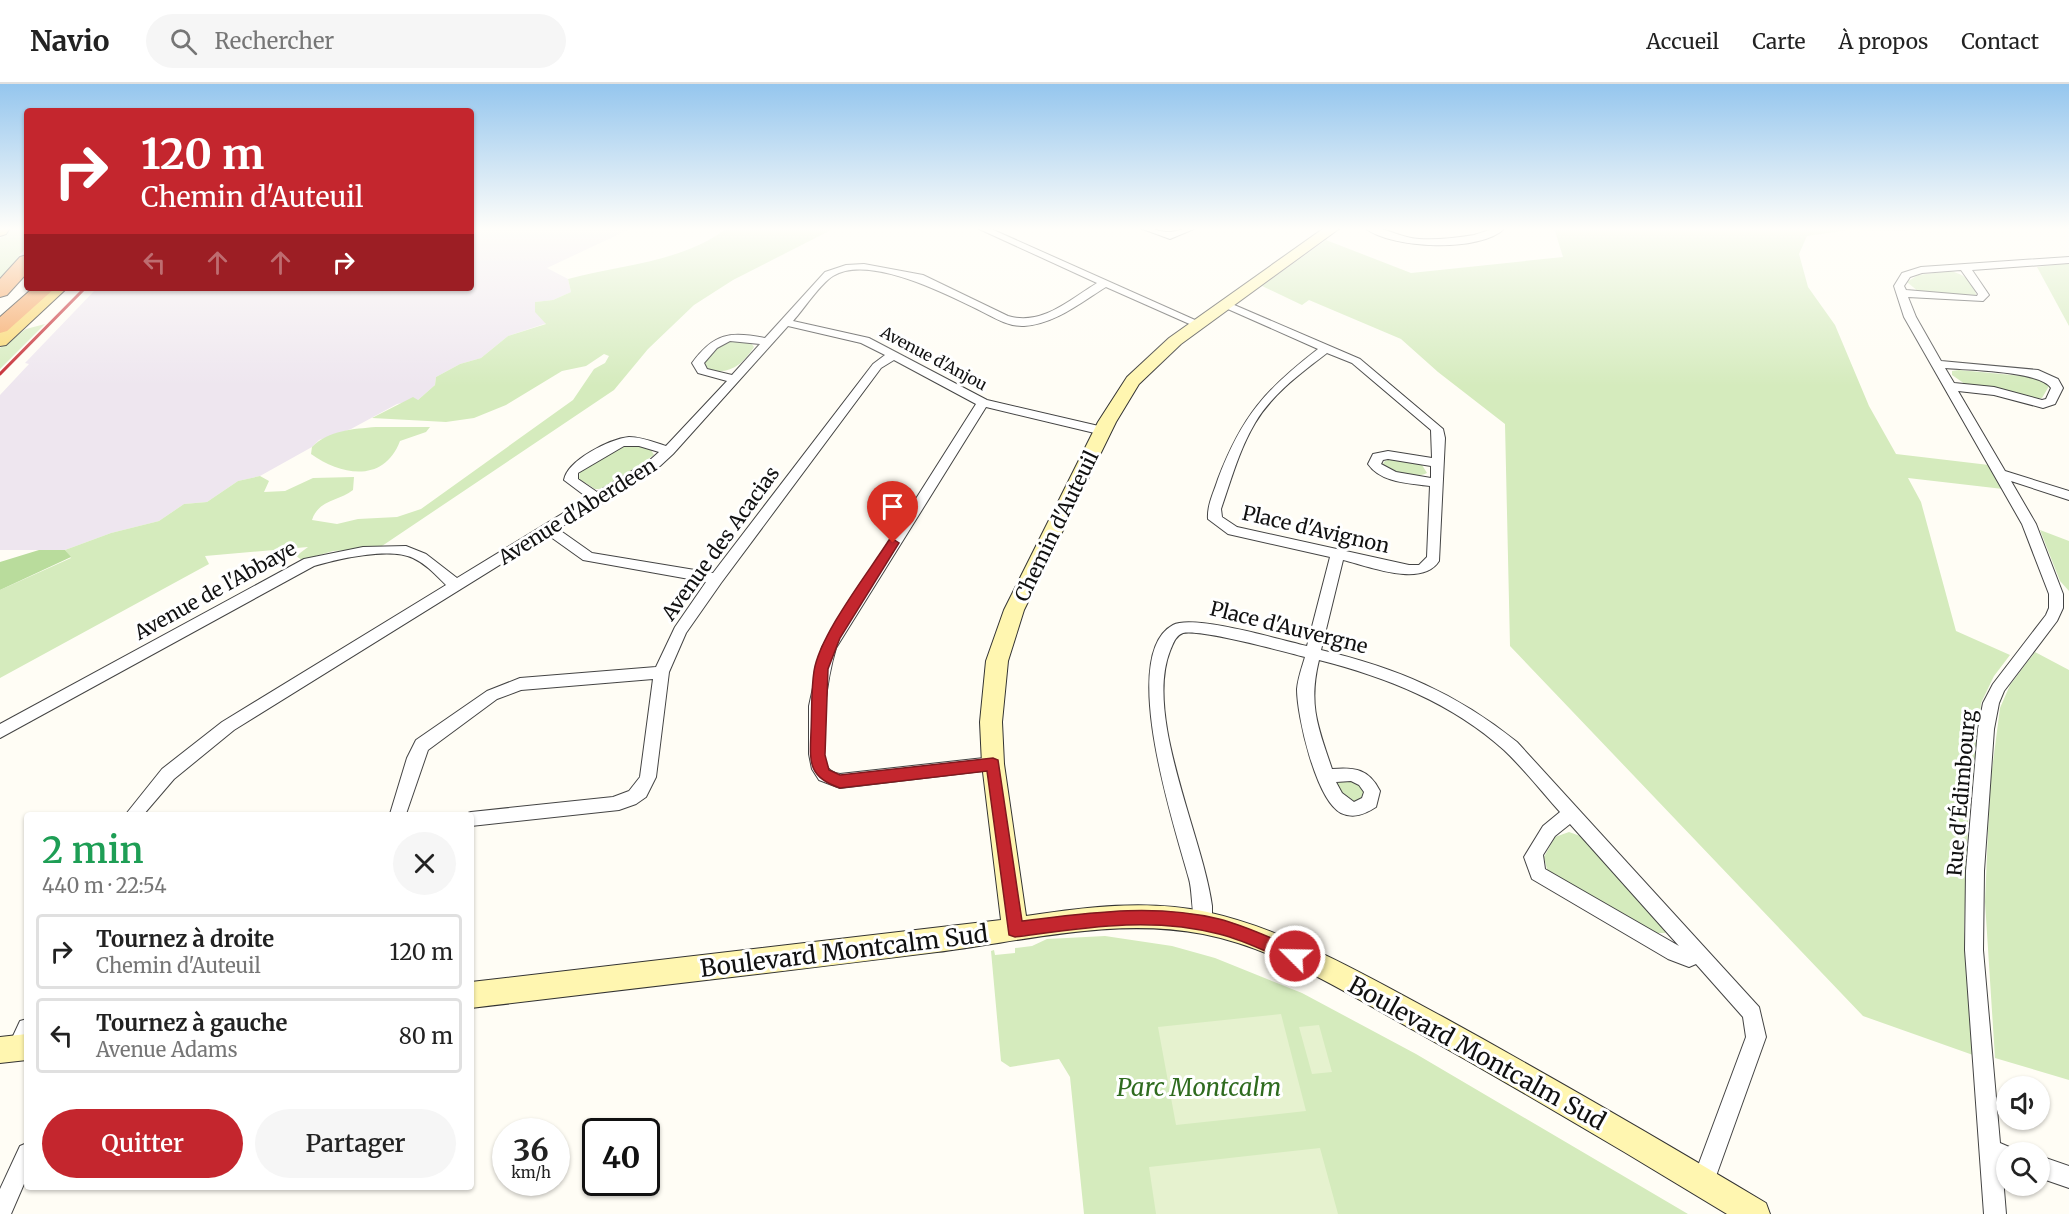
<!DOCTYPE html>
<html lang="fr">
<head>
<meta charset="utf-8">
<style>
	body { margin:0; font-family:Merriweather,serif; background:#f6f6f6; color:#222; height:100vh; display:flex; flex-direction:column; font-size:22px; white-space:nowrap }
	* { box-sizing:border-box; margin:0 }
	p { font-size:20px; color:#767676 }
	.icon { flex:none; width:33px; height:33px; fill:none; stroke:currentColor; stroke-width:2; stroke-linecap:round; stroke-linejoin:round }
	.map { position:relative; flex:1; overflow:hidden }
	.panel { position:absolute; left:24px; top:728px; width:450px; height:378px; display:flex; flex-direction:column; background:#fff; border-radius:6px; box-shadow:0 2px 4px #0004 }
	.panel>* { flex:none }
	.top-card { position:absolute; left:24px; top:24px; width:450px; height:183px; border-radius:6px; box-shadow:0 2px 4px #0004; background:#c4262e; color:#fff; overflow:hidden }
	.buttons { position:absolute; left:1996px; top:992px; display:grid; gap:12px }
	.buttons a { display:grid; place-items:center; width:54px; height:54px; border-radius:50%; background:#fff; box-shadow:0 2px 4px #0004; font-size:30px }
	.speed { position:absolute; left:492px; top:1034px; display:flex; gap:12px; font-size:30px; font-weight:700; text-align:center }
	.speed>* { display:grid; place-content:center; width:78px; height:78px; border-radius:50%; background:#fff; box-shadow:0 2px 4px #0004; line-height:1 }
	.speed small { font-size:15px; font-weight:400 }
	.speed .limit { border:3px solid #111; border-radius:9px; background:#fff; color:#111 }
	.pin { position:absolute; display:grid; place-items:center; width:51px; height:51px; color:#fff; margin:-62px -26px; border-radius:50% 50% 50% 0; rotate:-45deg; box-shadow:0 0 6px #0007 }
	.pin .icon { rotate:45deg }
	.me { position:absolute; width:66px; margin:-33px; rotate:293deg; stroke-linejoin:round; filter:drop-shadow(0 0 4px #0008) }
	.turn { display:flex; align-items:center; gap:21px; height:126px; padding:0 18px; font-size:27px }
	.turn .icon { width:78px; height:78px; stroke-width:2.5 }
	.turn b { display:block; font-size:42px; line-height:51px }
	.lanes { display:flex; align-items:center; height:57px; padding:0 18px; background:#0003; justify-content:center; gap:30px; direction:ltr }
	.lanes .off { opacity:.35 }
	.round { display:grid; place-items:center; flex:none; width:63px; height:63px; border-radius:32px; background:#f6f6f6 }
	.headline { display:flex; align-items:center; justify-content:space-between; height:102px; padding:0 18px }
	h1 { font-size:36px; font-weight:600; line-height:45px; color:#1e9e55 }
	.primary-button { display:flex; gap:12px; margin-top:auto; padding:12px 18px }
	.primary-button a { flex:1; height:69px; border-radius:36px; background:#c4262e; color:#fff; font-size:24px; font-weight:600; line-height:69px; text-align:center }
	.primary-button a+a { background:#f6f6f6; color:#222 }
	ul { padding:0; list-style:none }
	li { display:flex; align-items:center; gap:18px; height:75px; margin:0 12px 9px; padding:0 6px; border:3px solid #e0e0e0; border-radius:6px }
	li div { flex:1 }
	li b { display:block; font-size:22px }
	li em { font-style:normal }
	header { display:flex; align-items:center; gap:36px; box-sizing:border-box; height:84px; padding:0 30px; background:#fff; border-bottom:2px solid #e0e0e0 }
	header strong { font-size:28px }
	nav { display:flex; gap:33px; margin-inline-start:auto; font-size:21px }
	.search { width:420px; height:54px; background:#f6f6f6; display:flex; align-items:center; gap:15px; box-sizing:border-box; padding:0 21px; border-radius:33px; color:#767676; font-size:22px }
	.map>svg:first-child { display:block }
</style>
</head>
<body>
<header>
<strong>Navio</strong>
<div class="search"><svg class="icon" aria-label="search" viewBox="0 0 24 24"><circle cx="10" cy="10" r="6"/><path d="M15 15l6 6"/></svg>Rechercher</div>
<nav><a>Accueil</a><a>Carte</a><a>À propos</a><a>Contact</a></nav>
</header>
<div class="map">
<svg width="2069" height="1130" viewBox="0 0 2069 1130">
	<rect width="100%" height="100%" fill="#fffdf5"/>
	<path fill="#eee6ef" d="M 471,144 L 632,144 L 547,184 L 568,195 L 571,208 L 553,216 L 535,218 L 547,239 L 508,252 L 481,274 L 460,280 L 436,293 L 435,301 L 418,316 L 397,320 L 351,345 L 319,356 L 312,363 L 260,392 L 238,397 L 207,418 L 184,420 L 159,437 L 111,449 L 65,466 L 0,466 L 0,311 L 29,280 L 25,279 L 97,204 L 471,204 Z"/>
	<path fill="#d5ebbd" d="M 8,144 L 27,144 L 27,162 L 0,196 L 0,155 Z
		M 727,144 L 835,144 L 733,196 L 694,221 L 648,265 L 614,306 L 379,464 L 333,467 L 302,476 L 296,472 L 308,463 L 205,472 L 209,480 L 0,594 L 0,506 L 71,474 L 65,466 L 111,449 L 159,437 L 184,420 L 207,418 L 238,397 L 260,392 L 269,397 L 264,408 L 285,407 L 313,394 L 354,393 L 353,406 C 339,417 318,416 312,436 L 337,440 L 358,435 L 397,433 L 421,425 L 573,316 L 594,285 L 605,279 L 609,272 L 604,270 L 586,282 L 562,287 L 506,321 L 474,334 L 446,338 L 372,334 L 413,313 L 418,316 L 435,301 L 436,293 L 460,280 L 481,274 L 508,252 L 546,240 L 535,228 L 535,218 L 553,216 L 571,208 L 568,195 C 620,181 684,178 727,144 Z
		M 1554,144 L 1926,144 L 1904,147 L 1849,146 L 1807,152 L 1799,170 L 1808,203 L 1835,241 L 1869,322 L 1896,370 L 1989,381 L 2003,405 L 1908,394 L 1921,418 L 1956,547 L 2010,571 L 1994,592 L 1981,619 L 1968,738 L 1964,847 L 1973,971 L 1863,932 L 1510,562 L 1505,340 L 1438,288 L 1401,255 L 1309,216 L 1302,221 L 1262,202 L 1326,156 L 1411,189 L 1563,173 Z
		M 2069,179 L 2069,242 L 2037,183 Z
		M 1950,187 C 1963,190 1975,197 1976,211 L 1919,208 L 1907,198 L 1918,191 Z
		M 45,240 L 0,285 L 0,264 L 26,245 Z
		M 729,255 L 751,259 L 754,263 C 742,281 729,292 707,285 L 704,278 L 721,259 Z
		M 1959,286 L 2033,293 L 2043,296 L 2049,302 L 2042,314 L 2034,315 L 1965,300 L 1952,291 L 1952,287 Z
		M 376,343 L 430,343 L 426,348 L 400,357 C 384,399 342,392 311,370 L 312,363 C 329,346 353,345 376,343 Z
		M 630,359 L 651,366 L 654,371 L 604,405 L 595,405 L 579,395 L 580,387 L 615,363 Z
		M 1391,375 L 1422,381 L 1427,389 C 1415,395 1392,390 1382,381 L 1385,377 Z
		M 2040,446 L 2069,457 L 2069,507 L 2060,497 Z
		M 2035,568 L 2069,586 L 2069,996 L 1995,974 L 1985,818 L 1990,701 L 2000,624 L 2010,601 Z
		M 1348,696 L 1360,699 L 1366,712 L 1354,719 L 1344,717 L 1336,699 Z
		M 1569,748 L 1583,753 L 1666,847 L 1665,849 L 1655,849 L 1548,789 L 1544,773 L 1555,753 Z
		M 1105,852 L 1172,862 L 1215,874 L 1302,909 L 1416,970 L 1688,1130 L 1084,1130 L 1070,993 L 1059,975 L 1010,983 L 1001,977 L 991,867 L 994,866 L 995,871 L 1015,869 L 1015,864 L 1032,862 L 1047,855 Z"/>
	<path fill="#b9dc9c" d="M 39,466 L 65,466 L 71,473 L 0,506 L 0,478 Z"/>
	<path fill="#e6f2cf" d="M 1281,930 L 1306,1027 L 1176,1041 L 1158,943 Z
		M 1319,941 L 1332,988 L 1312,990 L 1299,943 Z
		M 1320,1064 L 1338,1130 L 1156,1130 L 1149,1083 Z"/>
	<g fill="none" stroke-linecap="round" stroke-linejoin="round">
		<defs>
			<path id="street" d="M 977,144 L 989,144 L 1204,240 L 1202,242 L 1194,242 L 1106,203 C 1080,219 1055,240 1024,242 C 1008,243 991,232 977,225 C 944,209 868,170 833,192 C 820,200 804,225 793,237 L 869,254 L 987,316 L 1103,343 L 1109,347 L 1103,351 L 986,323 L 836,564 C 829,587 815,664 828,684 C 831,688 835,689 840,690 L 993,673 L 999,675 L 1001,680 L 999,685 L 840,704 L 819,696 L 812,685 L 809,670 L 809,622 L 822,563 L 976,320 L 894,276 L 881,284 L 721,499 L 686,549 L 669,588 L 656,693 L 646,713 L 636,720 L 619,726 L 471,742 L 471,730 L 465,730 L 471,728 L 613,713 L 629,707 L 640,693 L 653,595 L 521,606 L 497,615 L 428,666 L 406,730 L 390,730 L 407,674 L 416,656 L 487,607 L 520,594 L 656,583 L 675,543 L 706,498 L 583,476 L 548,451 L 234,646 L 174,695 L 144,730 L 126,730 L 162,685 L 222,638 L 446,501 C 436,491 426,480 413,474 C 389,463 338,475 314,482 L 0,654 L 0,640 L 304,475 L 363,463 L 406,462 L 426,470 L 457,494 L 588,414 L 564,396 C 567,376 610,355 629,353 C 641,353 654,358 666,362 L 727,297 L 698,289 L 692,279 C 714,249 730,247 765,254 L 825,188 L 846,181 L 864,180 L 923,191 L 1008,232 C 1042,242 1069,216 1097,199 ZM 788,242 L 861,259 L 885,271 L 873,280 L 713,489 L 592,469 L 558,445 L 598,420 L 604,419 L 605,416 L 660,382 L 673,370 ZM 730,257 L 760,260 L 732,291 L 707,285 L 704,279 L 717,264 ZM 624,362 L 639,362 L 659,368 L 650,376 L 597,408 L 578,395 L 578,389 Z
				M 1140,144 C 1151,143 1162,149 1171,148 C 1180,147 1186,143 1196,144 L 1170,155 Z
				M 1365,144 C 1384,142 1400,154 1419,155 C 1437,156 1456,154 1474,151 C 1485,148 1494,143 1505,144 C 1481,169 1391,165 1365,144 Z
				M 2069,173 L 2069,179 L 1972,186 L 1989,211 L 1983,217 L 1908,213 L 1916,233 L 1941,277 L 2038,286 L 2058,295 L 2063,304 L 2055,320 L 2043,324 L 1994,311 L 1958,307 L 2005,387 L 2069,407 L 2069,416 L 2011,397 L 2036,440 L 2063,510 L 2063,524 L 2057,537 L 2004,607 L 1999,619 L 1994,645 L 1984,787 L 1983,866 L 2000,1059 L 2014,1065 L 2016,1068 L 2007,1068 L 2007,1082 L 2002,1081 L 2006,1130 L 1984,1130 L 1965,866 L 1966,787 L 1978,645 L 1983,619 L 1993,600 L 2046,531 L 2049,524 L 2049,510 L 2022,440 L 1904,233 L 1894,202 L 1902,189 L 1921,183 ZM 1961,186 L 1978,210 L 1977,212 L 1906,206 L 1904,202 L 1910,193 L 1922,189 ZM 1945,284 C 1966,286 2041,287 2051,304 L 2046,315 L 2042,316 L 1994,303 L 1954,299 Z
				M 1225,217 L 1360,275 L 1443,345 L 1445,354 L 1439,477 C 1422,504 1368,482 1343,476 L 1321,566 C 1397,584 1456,609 1517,658 L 1759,923 L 1766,953 L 1711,1106 L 1703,1109 L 1695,1106 L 1692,1098 L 1746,953 L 1743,933 L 1696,880 L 1689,883 L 1668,875 L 1532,795 L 1524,773 L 1543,742 L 1560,728 C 1542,708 1524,685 1504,666 C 1452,619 1386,593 1319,576 C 1308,621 1318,643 1332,685 C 1355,683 1369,685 1380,707 L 1376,723 C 1365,730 1354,735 1341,729 C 1316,716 1297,632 1297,605 C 1298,594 1302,583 1305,573 C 1282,567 1201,545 1183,549 C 1175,552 1173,560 1170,567 C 1144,633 1203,753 1212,822 L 1212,838 L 1209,844 L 1203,846 L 1197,844 C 1191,832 1193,809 1189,795 C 1176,747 1117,571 1173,541 C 1193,530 1281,556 1307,562 L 1330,473 L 1228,450 L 1208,435 C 1207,421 1214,408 1218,395 C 1242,332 1265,306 1318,265 L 1221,222 L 1220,220 ZM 1327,269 L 1352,279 L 1431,346 L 1432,374 L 1388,367 L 1373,370 L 1368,380 C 1381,399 1409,399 1430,402 L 1427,473 L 1419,481 L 1409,481 L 1237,443 L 1222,433 L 1221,425 C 1231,396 1239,366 1255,339 C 1272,310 1301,289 1327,269 ZM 1388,375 L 1431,382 L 1431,394 L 1396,388 L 1381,380 L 1383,376 ZM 1351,697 L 1359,701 L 1364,708 L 1362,714 L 1354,718 L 1342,709 L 1336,698 ZM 1570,740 L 1679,862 L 1545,785 L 1543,771 L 1555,752 Z
				M 27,935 L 27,965 L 24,972 L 17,975 L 10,972 L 7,965 L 20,937 Z
				M 27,1059 L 27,1093 L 11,1130 L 0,1130 L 0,1105 L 20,1062 Z
				M 2040,1072 L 2069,1082 L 2069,1104 L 2040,1094 Z"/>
			<path id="secondary" d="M 1324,144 L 1340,144 L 1181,260 L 1139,300 L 1116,338 L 1024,526 L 1008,577 L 1002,638 L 1004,680 L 1026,832 C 1085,823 1147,815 1207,828 C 1291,847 1367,892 1443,933 C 1552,993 1659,1055 1766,1119 L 1770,1130 L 1727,1130 C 1624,1067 1520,1006 1415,947 C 1348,910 1279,865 1203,850 C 1114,833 1025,857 937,868 C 782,888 626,905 471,924 L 471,898 L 1001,836 L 982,680 L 980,638 L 986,577 L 1004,526 L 1098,338 L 1127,293 L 1169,254 Z
				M 27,950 L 27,976 L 0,979 L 0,953 Z"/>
			<path id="primary" d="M 0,144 L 10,144 L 6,150 L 0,152 Z
				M 48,204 L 67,204 L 6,261 L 0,262 L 0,247 Z"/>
			<path id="highway" d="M 27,171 L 27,189 L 7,211 L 0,213 L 0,195 L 20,173 Z
				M 33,204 L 55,204 L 7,247 L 0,249 L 0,233 Z"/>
		</defs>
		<use href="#street" stroke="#444" stroke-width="2"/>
		<use href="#secondary" stroke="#333" stroke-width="2"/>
		<use href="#primary" stroke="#222" stroke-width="2"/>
		<use href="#highway" stroke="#222" stroke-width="2"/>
		<use href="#street" fill="#fff" fill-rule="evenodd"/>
		<use href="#secondary" fill="#fff6b0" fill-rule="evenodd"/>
		<use href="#primary" fill="#f9d66b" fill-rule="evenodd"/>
		<use href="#highway" fill="#f5a25d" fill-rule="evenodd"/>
		<path stroke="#c4262e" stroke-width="3" d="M 0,290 L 85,204"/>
	</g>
	<linearGradient id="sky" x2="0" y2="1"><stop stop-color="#95c6ee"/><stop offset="0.48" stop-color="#fffefa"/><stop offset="1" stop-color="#fffefa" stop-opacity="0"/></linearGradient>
	<rect width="2069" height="302" fill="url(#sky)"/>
	<path fill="#c4262e" stroke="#7f191e" stroke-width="1.5" d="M 893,455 L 899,459 L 840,554 L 828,585 L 825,671 L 829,686 L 840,691 L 993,674 L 998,676 L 1022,837 C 1088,829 1153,819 1219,835 C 1247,842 1275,856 1301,867 L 1304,872 L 1301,878 L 1295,880 C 1270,870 1245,856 1219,850 C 1150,832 1083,844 1015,853 L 1009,851 L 987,687 L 840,704 C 807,693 810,677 811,647 C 812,627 811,606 814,587 C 820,550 868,489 889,456 Z"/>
	<g text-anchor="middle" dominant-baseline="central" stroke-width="6" stroke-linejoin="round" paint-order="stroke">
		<g font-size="16" fill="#111" stroke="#fff">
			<text transform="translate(934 274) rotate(28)">Avenue d'Anjou</text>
		</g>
		<g font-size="20" fill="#111" stroke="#fff">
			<text transform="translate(577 427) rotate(-32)">Avenue d'Aberdeen</text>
			<text transform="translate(1056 442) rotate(-64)">Chemin d'Auteuil</text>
			<text transform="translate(1316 445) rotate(13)">Place d'Avignon</text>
			<text transform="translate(720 459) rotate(-54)">Avenue des Acacias</text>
			<text transform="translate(215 506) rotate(-29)">Avenue de l'Abbaye</text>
			<text transform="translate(1289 543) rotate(14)">Place d'Auvergne</text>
			<text transform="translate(1961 709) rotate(-85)">Rue d'Édimbourg</text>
		</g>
		<g font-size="24" fill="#111" stroke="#fff">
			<text transform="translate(844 867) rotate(-7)">Boulevard Montcalm Sud</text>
			<text transform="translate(1477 969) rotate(29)">Boulevard Montcalm Sud</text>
		</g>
		<g font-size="24" font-style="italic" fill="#2f6b1f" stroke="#fff">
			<text x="1199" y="1003">Parc Montcalm</text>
		</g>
	</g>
</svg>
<div class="buttons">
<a><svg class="icon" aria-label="sound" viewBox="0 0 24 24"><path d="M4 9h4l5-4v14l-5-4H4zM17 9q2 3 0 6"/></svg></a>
<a><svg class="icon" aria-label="search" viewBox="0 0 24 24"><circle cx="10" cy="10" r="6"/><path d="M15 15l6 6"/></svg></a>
</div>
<div class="speed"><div>36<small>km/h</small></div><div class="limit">40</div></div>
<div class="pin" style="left:893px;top:459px;background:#d93025"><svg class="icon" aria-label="arrive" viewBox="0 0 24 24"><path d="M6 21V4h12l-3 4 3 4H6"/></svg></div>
<svg class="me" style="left:1295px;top:872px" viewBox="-20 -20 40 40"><circle r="17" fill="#c4262e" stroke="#fff" stroke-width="3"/><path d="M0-11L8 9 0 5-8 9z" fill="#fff"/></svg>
<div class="top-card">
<div class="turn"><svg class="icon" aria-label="right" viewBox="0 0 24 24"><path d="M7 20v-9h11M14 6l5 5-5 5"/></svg><div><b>120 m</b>Chemin d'Auteuil</div></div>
<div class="lanes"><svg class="icon off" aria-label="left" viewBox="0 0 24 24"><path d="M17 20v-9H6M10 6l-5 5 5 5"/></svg><svg class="icon off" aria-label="ahead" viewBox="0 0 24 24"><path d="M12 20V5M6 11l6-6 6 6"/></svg><svg class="icon off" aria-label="ahead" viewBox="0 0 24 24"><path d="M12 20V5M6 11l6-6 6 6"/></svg><svg class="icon" aria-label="right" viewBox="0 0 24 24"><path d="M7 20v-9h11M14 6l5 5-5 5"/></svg></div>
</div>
<section class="panel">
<div class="headline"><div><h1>2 min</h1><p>440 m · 22:54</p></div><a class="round"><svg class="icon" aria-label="close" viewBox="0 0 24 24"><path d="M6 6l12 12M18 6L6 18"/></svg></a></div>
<ul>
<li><svg class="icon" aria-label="right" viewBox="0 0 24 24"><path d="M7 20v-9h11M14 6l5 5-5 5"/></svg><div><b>Tournez à droite</b><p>Chemin d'Auteuil</p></div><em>120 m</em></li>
<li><svg class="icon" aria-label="left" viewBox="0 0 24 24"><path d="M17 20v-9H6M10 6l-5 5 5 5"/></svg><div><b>Tournez à gauche</b><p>Avenue Adams</p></div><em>80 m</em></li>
</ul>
<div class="primary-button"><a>Quitter</a><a>Partager</a></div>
</section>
</div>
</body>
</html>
